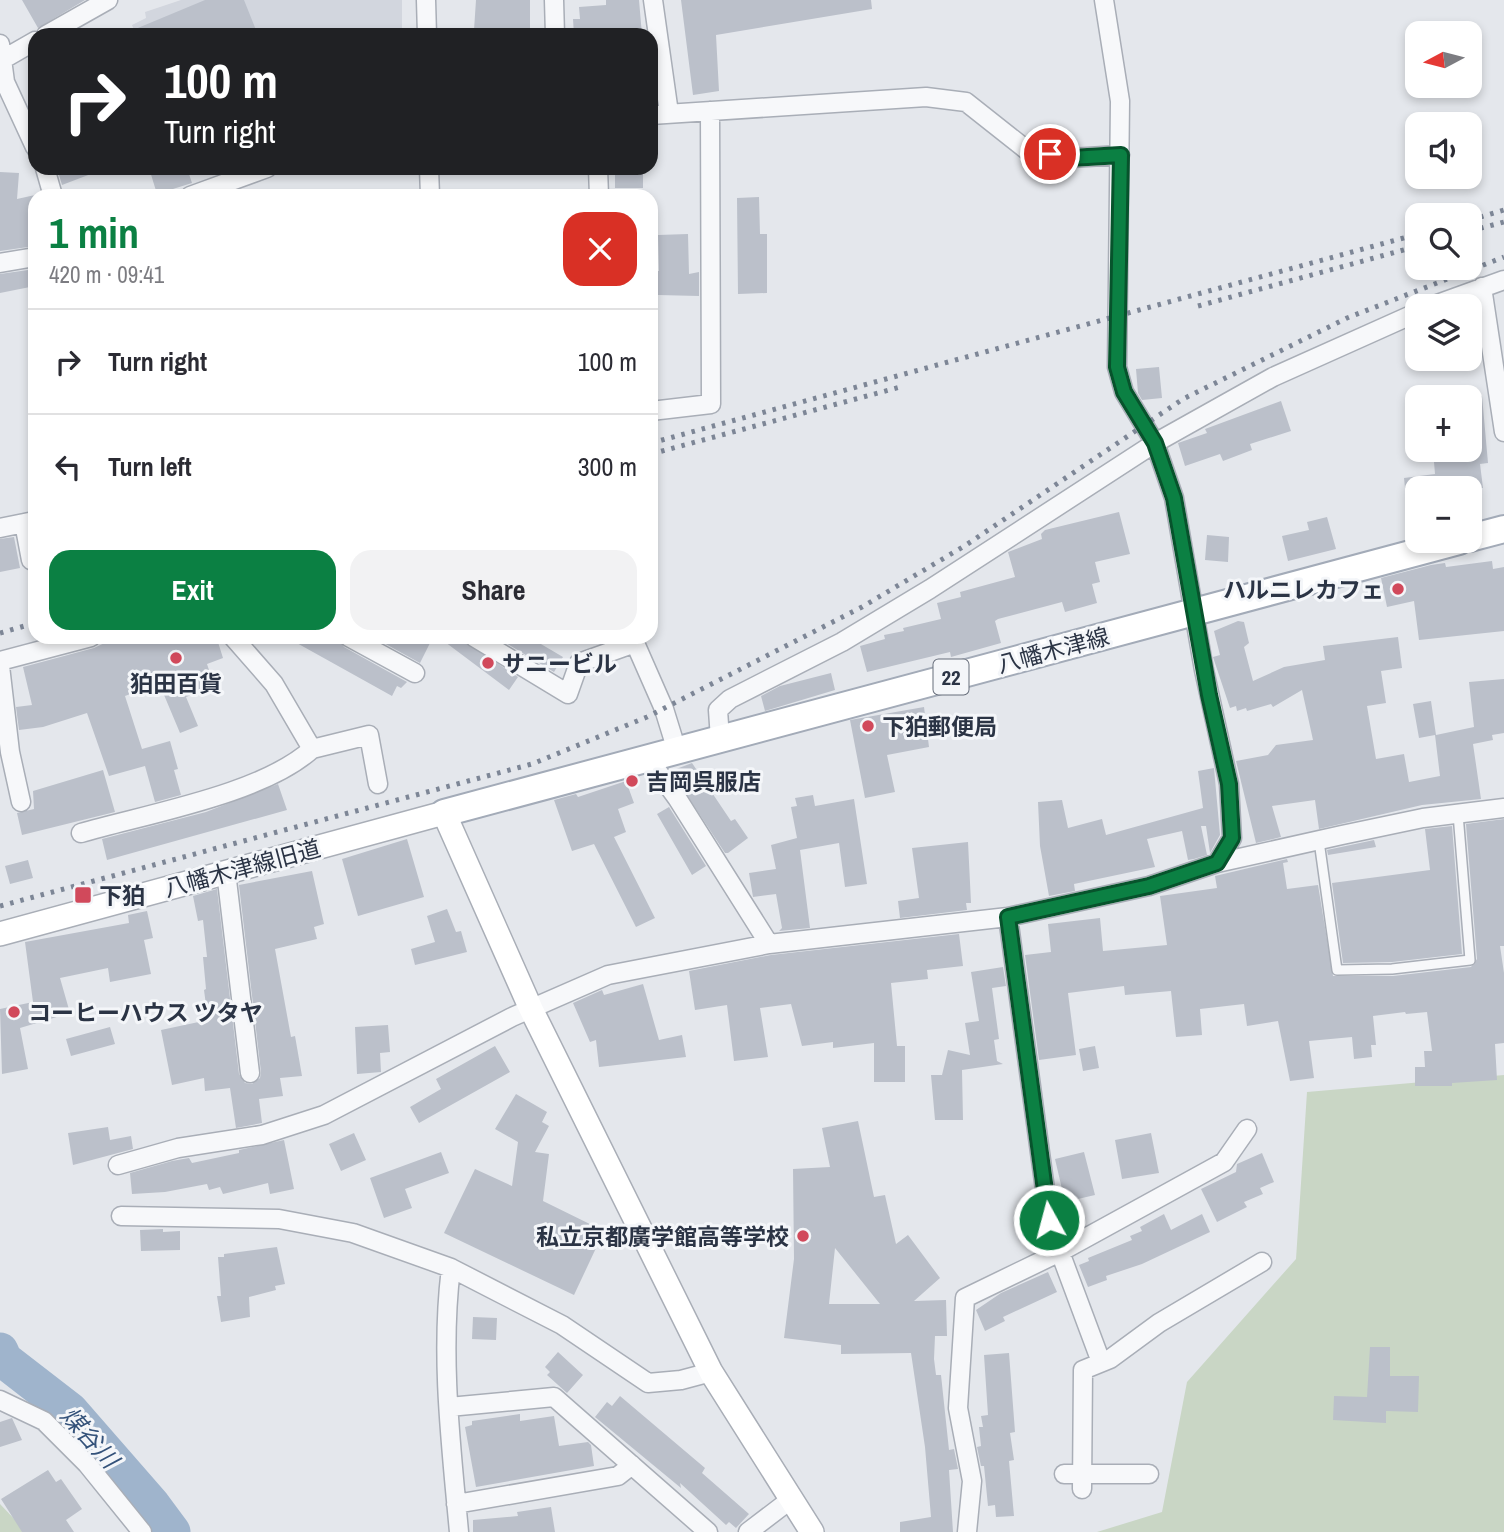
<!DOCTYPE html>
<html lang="en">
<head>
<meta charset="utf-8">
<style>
	body { margin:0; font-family:"Archivo Narrow","Noto Sans JP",sans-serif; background:#f2f2f3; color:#2b2b33; height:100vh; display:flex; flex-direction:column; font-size:26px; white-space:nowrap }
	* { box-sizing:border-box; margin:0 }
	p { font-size:23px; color:#7c7c81 }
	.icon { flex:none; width:38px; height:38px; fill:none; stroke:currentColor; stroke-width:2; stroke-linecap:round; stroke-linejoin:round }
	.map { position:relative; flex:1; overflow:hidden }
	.details { position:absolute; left:28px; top:189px; width:630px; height:455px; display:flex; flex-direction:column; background:#fff; border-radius:21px; box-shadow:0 4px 10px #0003 }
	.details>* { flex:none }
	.hud { position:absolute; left:28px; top:28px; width:630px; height:147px; border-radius:21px; box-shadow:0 4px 10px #0003; background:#202124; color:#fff; overflow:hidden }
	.needle { width:46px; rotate:263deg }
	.buttons { position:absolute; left:1405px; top:21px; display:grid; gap:14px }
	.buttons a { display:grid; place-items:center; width:77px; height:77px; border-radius:14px; background:#fff; box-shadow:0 4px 10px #0003; font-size:35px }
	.pin { position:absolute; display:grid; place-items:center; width:60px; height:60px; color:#fff; margin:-30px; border:4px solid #fff; border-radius:50%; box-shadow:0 2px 7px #0007 }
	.me { position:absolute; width:77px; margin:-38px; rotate:353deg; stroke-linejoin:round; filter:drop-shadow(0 0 5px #0008) }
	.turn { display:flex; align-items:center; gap:24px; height:147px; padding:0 21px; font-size:32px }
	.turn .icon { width:91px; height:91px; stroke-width:2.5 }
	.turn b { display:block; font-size:49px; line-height:60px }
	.round { display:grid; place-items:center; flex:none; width:74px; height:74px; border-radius:21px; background:#f2f2f3 }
	.headline { display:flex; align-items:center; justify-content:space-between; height:119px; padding:0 21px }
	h1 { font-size:42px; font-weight:700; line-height:52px; color:#0b8043 }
	.action { display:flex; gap:14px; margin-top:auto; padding:14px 21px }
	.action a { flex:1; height:80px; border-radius:21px; background:#0b8043; color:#fff; font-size:28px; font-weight:700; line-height:80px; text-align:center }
	.action a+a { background:#f2f2f3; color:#2b2b33 }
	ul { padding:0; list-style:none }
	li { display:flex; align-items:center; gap:21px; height:105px; padding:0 21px; border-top:2px solid #e1e1e2 }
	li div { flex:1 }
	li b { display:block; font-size:26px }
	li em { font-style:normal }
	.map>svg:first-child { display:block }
</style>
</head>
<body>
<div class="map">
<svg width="1504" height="1532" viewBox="0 0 1504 1532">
	<rect width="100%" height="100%" fill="#e4e7ec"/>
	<path fill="#d2d6de" d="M 181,0 L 402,0 L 402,35 L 136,35 L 132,25 L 146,18 L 145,12 Z"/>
	<path fill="#c9d6c5" d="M 1504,1075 L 1504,1532 L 1097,1532 L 1162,1512 L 1187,1382 L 1296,1259 L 1307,1092 Z
		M 0,1504 L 19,1524 L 53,1532 L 0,1532 Z"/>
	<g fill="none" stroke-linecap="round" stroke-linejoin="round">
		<path stroke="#9fb4cc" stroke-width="37" d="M 0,1351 L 4,1360 L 70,1411 L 152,1505 L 172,1532"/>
	</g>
	<path fill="#bbc0ca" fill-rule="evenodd" d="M 22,0 L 85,0 L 38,28 Z
		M 205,0 L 244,0 L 258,35 L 121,35 Z
		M 476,0 L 530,0 L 530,30 L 474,30 Z
		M 606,0 L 639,0 L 642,35 L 574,35 L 573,19 L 580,19 L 579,7 L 606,5 Z
		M 681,0 L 871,0 L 872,9 L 716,35 L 719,91 L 693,95 Z
		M 57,168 L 103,168 L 104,169 L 62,185 Z
		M 149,168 L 187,168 L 192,183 L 157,194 Z
		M 615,170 L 643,170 L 643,188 L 615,188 Z
		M 0,172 L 19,173 L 17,199 L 35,195 L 35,246 L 0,251 Z
		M 759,197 L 760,234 L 767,234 L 767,293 L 738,294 L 737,198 Z
		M 688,234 L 689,274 L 699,272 L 699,296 L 658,295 L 658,288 L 651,288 L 651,271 L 659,271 L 658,235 Z
		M 35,269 L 35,286 L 0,293 L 0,274 Z
		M 1159,367 L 1162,398 L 1142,400 L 1138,393 L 1136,369 Z
		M 1482,396 L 1488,463 L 1480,464 L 1483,488 L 1405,488 L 1404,478 L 1435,474 L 1433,450 L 1470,450 L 1470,397 Z
		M 1281,401 L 1291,431 L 1250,444 L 1252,450 L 1223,461 L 1220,454 L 1185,466 L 1178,443 L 1207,433 L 1205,429 Z
		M 1119,512 L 1130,554 L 1095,562 L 1100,582 L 1092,584 L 1097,603 L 1065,612 L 1062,602 L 998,619 L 995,621 L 1001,643 L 951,657 L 950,652 L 867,672 L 860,646 L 885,639 L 884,635 L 904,631 L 903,628 L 941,619 L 937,603 L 961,597 L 960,592 L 1015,577 L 1008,552 L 1042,539 L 1041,534 L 1045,530 Z
		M 1327,517 L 1336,549 L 1288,561 L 1282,536 L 1309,530 L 1307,522 Z
		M 1207,535 L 1229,537 L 1228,562 L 1205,560 Z
		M 14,537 L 20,568 L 0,572 L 0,539 Z
		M 1492,561 L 1493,569 L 1504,567 L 1504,631 L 1419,640 L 1414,601 L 1387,607 L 1381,578 L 1431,565 L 1445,563 L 1446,567 Z
		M 1238,621 L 1244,622 L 1249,643 L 1244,647 L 1253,681 L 1284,667 L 1325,660 L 1323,646 L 1398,637 L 1402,668 L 1381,671 L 1386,703 L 1367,706 L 1376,759 L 1404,754 L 1409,782 L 1440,776 L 1435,735 L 1419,738 L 1413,704 L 1431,701 L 1436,735 L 1474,727 L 1469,682 L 1504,679 L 1504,733 L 1492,735 L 1493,740 L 1473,744 L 1481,799 L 1422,805 L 1319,829 L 1315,800 L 1272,806 L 1281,837 L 1256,843 L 1236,761 L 1268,755 L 1276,745 L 1313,740 L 1302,690 L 1273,707 L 1271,704 L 1247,711 L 1246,708 L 1237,711 L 1236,706 L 1230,708 L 1213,657 L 1220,655 L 1214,631 Z
		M 117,637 L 204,637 L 206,643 L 217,639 L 223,658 L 207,664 L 210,673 L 205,675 L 210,688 L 186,697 L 198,726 L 180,733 L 159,683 L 125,696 L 142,749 L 170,741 L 178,769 L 174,770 L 181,795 L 155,802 L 145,766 L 109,776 L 87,713 L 43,727 L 19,730 L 16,707 L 32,705 L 23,667 L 94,648 Z
		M 286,637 L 338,637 L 344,647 L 407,682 L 401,688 L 397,686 L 392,696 Z
		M 373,637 L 433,637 L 420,663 Z
		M 449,637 L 464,641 L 518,677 L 509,690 L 445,642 Z
		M 496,637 L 529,637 L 563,657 L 554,672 Z
		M 831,673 L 835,690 L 765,711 L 761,696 L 780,686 Z
		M 924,707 L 929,747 L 887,755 L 895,792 L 865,798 L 850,720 Z
		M 692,763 L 731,821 L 735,819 L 748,838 L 728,853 L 725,853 L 671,771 Z
		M 1214,768 L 1220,835 L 1210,853 L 1206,826 L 1201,826 L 1207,855 L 1194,859 L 1188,860 L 1182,831 L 1147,839 L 1155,867 L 1074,884 L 1075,891 L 1049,896 L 1040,846 L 1038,802 L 1062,800 L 1068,828 L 1102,819 L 1106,835 L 1203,808 L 1198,771 Z
		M 103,770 L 115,812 L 22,835 L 17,813 L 34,809 L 33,791 Z
		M 626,781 L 634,803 L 618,809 L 626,832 L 614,837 L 655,918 L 636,927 L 594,844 L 572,851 L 554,800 L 576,794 L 578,797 Z
		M 278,784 L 287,810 L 107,860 L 102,839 L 206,812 Z
		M 813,795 L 815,806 L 854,799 L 867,884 L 845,887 L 839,843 L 800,850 L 810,928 L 779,931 L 782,928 L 776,894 L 753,897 L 749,873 L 776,869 L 771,845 L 797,838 L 791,807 L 797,806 L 795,798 Z
		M 669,807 L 706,866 L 692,875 L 657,814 Z
		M 1504,819 L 1504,946 L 1500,946 L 1504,973 L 1504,1043 L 1495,1044 L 1497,1080 L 1452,1083 L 1452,1086 L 1415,1086 L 1415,1067 L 1425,1067 L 1424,1051 L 1432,1051 L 1427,1012 L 1406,1014 L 1405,1012 L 1373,1016 L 1376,1045 L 1371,1045 L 1372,1057 L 1354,1059 L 1352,1037 L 1309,1041 L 1314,1078 L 1290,1081 L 1278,1021 L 1247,1026 L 1244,1004 L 1200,1009 L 1202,1035 L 1176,1037 L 1171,991 L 1125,995 L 1124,986 L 1068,993 L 1076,1055 L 1039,1060 L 1025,955 L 1051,952 L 1048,924 L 1100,918 L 1103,951 L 1167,945 L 1160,896 L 1217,888 L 1215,876 L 1287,859 L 1288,862 L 1283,863 L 1287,889 L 1318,885 L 1333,976 L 1393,976 L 1471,967 L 1477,959 L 1466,824 Z
		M 1452,826 L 1462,954 L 1392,962 L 1343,963 L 1332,883 L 1430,870 L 1425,829 Z
		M 407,839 L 424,897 L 358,916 L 342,859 Z
		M 1374,840 L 1376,847 L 1328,855 L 1327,850 Z
		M 968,842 L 971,903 L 966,903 L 967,910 L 900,918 L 898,901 L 919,898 L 912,848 Z
		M 28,860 L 33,878 L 10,884 L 5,866 Z
		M 312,871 L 324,924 L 314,927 L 317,939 L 275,949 L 291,1037 L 295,1036 L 302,1076 L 280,1078 L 283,1096 L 259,1099 L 262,1123 L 236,1128 L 230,1088 L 205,1091 L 204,1078 L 172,1085 L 161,1030 L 208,1020 L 204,990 L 206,989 L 203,957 L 207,957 L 203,920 L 198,921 L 193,896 L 217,889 L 239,1074 L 245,1083 L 252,1084 L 260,1078 L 261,1072 L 239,885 Z
		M 447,909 L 456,932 L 461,931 L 467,952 L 415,965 L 411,949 L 435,942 L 427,916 Z
		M 147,911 L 153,938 L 144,940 L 151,974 L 110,982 L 108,968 L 60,978 L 70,1013 L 20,1028 L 28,1069 L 2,1074 L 0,1009 L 33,1002 L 25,942 L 129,923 L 128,915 Z
		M 959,934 L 963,966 L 927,970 L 928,979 L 891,983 L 897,1046 L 905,1046 L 905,1082 L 874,1082 L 874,1043 L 833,1048 L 833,1042 L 802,1046 L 791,1004 L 760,1008 L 768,1057 L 734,1061 L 727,1005 L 695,1010 L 689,971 L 771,955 Z
		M 1003,967 L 1006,986 L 992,988 L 999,1039 L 994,1040 L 997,1061 L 1003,1064 L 962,1070 L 963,1120 L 935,1120 L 931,1075 L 942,1075 L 948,1050 L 970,1055 L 965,1023 L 979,1021 L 971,972 Z
		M 643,984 L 659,1040 L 682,1035 L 686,1057 L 599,1067 L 596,1040 L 590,1042 L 573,1003 L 602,990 L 604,995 Z
		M 388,1025 L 390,1052 L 380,1053 L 381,1072 L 357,1074 L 355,1027 Z
		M 110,1027 L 115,1044 L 71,1056 L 66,1039 Z
		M 495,1046 L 510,1072 L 419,1123 L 410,1107 L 441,1089 L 436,1079 Z
		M 1095,1046 L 1099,1068 L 1083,1071 L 1079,1049 Z
		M 516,1094 L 547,1112 L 542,1122 L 549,1126 L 535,1152 L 549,1154 L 543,1201 L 604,1231 L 574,1295 L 444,1233 L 475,1169 L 512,1186 L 518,1142 L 495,1129 Z
		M 858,1121 L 874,1197 L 885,1195 L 896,1244 L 908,1235 L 940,1278 L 914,1301 L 946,1300 L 947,1336 L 935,1336 L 934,1359 L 936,1375 L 941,1375 L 949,1450 L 954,1449 L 958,1469 L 949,1470 L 953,1532 L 900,1532 L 900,1522 L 931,1517 L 925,1447 L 911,1353 L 841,1354 L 841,1345 L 784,1338 L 794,1259 L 793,1169 L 830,1167 L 822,1128 ZM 835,1248 L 880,1304 L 829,1304 Z
		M 108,1127 L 110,1140 L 131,1136 L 133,1149 L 73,1165 L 68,1133 Z
		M 354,1133 L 366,1160 L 341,1171 L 329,1144 Z
		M 1151,1133 L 1159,1173 L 1122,1179 L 1115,1140 Z
		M 284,1140 L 294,1189 L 270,1194 L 268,1183 L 223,1194 L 220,1187 L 209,1190 L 207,1184 L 165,1192 L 132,1194 L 130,1173 L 172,1161 L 189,1158 L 192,1163 L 239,1153 L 239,1150 Z
		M 441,1152 L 449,1173 L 405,1189 L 412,1208 L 384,1218 L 370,1178 Z
		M 1084,1152 L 1095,1195 L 1065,1202 L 1055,1159 Z
		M 1262,1153 L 1274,1182 L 1260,1188 L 1263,1194 L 1244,1202 L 1247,1207 L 1217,1222 L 1201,1189 L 1236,1172 L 1237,1164 Z
		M 1164,1214 L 1171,1230 L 1202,1214 L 1210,1232 L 1142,1264 L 1106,1276 L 1107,1280 L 1088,1287 L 1079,1265 L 1089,1261 L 1088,1258 L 1132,1240 L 1130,1236 L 1142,1231 L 1140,1227 Z
		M 163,1229 L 163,1232 L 180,1231 L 180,1250 L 141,1251 L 140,1230 Z
		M 277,1247 L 285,1284 L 275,1286 L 276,1290 L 249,1297 L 250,1317 L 221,1322 L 217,1296 L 221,1296 L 218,1257 L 224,1257 L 224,1254 Z
		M 1048,1272 L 1057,1292 L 1003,1317 L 1005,1321 L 985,1331 L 976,1310 L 1001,1293 Z
		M 473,1317 L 497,1318 L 496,1340 L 472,1339 Z
		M 1370,1347 L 1390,1347 L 1390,1376 L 1419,1376 L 1418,1412 L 1386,1411 L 1386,1423 L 1333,1420 L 1334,1396 L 1367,1397 Z
		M 558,1352 L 583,1375 L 567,1393 L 547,1375 L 550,1372 L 545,1367 Z
		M 1009,1353 L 1015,1432 L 1010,1433 L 1014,1460 L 1009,1461 L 1014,1516 L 996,1517 L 995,1505 L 988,1506 L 984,1466 L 981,1466 L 977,1447 L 981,1446 L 979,1427 L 983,1427 L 981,1416 L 988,1415 L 984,1355 Z
		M 620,1396 L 705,1468 L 702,1473 L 749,1514 L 736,1528 L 729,1522 L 726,1525 L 680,1483 L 681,1488 L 595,1417 L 607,1402 L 612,1406 Z
		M 520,1414 L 520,1421 L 554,1416 L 559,1446 L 588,1442 L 591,1445 L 594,1466 L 476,1487 L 465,1427 L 472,1425 L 472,1421 Z
		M 12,1418 L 22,1440 L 0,1447 L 0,1422 Z
		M 48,1470 L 56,1482 L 61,1479 L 82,1509 L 66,1520 L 74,1532 L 22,1532 L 1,1499 Z
		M 551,1507 L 555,1532 L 473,1532 L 473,1520 L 518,1516 L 517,1512 Z"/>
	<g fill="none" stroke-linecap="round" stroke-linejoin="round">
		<defs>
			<path id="lane" d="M 1319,841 L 1337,970 L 1392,969 L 1470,960 L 1458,814"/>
			<path id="street" d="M 426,0 L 427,35
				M 554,0 L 555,35
				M 653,0 L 669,113
				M 1104,0 L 1120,101 L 1117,367 L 1124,392 L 1155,443 L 1174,498 L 1204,670 L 1229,784 L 1232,838 L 1217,863
				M 46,35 L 108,0
				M 0,44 L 5,82 L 35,147
				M 2,60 L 35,41
				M 651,115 L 926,97 L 966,102 L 1028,151 L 1071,158 L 1120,155
				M 45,168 L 53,196
				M 429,168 L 430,196
				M 598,168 L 599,196
				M 190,196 L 267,168
				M 0,263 L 35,257
				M 1482,287 L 1504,432
				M 1432,306 L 1504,280
				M 651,411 L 711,404 L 710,111
				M 24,523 L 31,560
				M 0,528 L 34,521
				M 233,637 L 274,684 L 312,749 L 369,735 L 378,784
				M 349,637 L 415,673
				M 474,637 L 568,694 L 579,663 L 635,643 L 634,637
				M 635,643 L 664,709 L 677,751
				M 0,661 L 91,637
				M 0,666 L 10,752 L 21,802
				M 720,739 L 718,710 L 730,699 L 842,642 L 930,589 L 1155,443 L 1273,377 L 1418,312
				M 648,758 L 677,798 L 769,944 L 1008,917 L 1149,886 L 1217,863 L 1342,835 L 1423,818 L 1504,808
				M 81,833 C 146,814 263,794 312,749
				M 226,872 L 250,1073
				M 118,1165 L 178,1148 L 262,1135 L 324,1115 L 512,1017 L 608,975 L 769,944
				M 121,1216 L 279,1219 L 353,1233 L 451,1268 L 562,1325 L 648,1383 L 681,1380 L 711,1372
				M 451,1268 C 440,1355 451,1445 459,1532
				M 1101,1362 L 1060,1252 L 1224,1162 L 1247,1129
				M 0,1400 L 44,1421 L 87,1464 L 142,1532
				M 449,1407 L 554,1397 L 708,1532
				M 1064,1474 L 1149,1474
				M 1082,1489 L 1083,1370 L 1110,1359 L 1159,1323 L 1262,1262
				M 456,1504 L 618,1476 L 632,1465
				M 748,1532 L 790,1500
				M 967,1532 L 972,1481 L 958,1408 L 965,1298 L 1060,1252 L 1052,1241 L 1008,917"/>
			<path id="secondary" d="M 0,934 L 444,813 L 531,1009 L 711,1372 L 812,1532"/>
			<path id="primary" d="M 1470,538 L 1504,529
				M 444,813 L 1459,541"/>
		</defs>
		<use href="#lane" stroke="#a9aeb7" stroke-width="12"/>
		<use href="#street" stroke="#a9aeb7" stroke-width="21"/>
		<use href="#secondary" stroke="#a9aeb7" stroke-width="26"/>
		<use href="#primary" stroke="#a3abb8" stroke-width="30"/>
		<use href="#lane" stroke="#f7f8fa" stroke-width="9"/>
		<use href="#street" stroke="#f7f8fa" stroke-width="18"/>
		<use href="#secondary" stroke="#fff" stroke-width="23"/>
		<use href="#primary" stroke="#fff" stroke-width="26"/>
		<path stroke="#7d8696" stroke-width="5" stroke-dasharray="3.5 7" stroke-linecap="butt" d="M 1470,220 L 1504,210
			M 1470,231 L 1504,222
			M 1198,306 L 1418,246
			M 651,443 L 1418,234
			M 651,454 L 904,386
			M 0,633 L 35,623
			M 0,906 L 532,764 L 647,717 L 862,607 L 966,545 L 1183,399 L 1347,318 L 1504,257"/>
	</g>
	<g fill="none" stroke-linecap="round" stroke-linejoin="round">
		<defs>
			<path id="route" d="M 1049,1220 L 1008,917 L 1149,886 L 1217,863 L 1232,838 L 1229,784 L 1209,695 L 1174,498 L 1155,443 L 1124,392 L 1117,367 L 1121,155 L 1071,158 L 1050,154"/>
		</defs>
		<use href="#route" stroke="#07532c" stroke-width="18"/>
		<use href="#route" stroke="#0b8043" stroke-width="12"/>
	</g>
	<g fill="#d1495b" stroke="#f4f6f9" stroke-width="2.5">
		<circle cx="1398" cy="589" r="7"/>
		<circle cx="176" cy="658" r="7"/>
		<circle cx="488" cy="663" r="7"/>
		<circle cx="868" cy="726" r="7"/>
		<circle cx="632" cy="781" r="7"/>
		<rect x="74" y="886" width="18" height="18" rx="3.5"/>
		<circle cx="14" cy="1012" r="7"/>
		<circle cx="803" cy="1236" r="7"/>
	</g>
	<g text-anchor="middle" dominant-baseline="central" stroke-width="6" stroke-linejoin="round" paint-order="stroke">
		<rect fill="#f4f6f9" stroke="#676e7b" stroke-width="2" x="933.5" y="659.5" width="35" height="35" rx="5"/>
		<g font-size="21" font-weight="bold" fill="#2b3445">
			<text x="951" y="677">22</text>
		</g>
		<g font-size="23" font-weight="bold" fill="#2b3445" stroke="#f4f6f9" text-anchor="start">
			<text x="1384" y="589" text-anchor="end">ハルニレカフェ</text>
			<text x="502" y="663">サニービル</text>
			<text x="176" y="683" text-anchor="middle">狛田百貨</text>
			<text x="882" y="726">下狛郵便局</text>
			<text x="646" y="781">吉岡呉服店</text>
			<text x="99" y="895">下狛</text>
			<text x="28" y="1012">コーヒーハウス ツタヤ</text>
			<text x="789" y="1236" text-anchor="end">私立京都廣学館高等学校</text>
		</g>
		<g font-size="23" fill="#2b3445" stroke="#f4f6f9">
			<text transform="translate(1053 650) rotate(-15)">八幡木津線</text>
			<text transform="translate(242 868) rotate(-15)">八幡木津線旧道</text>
		</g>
		<g font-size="24" font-style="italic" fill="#34527a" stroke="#f4f6f9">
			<text transform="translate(90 1437) rotate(48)">煤谷川</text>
		</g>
	</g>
</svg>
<div class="buttons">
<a><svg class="needle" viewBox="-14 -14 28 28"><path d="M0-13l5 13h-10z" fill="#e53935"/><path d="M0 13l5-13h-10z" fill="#7c7c81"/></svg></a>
<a><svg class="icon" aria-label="sound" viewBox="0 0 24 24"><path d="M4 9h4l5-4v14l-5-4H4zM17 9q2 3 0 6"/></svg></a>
<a><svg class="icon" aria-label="search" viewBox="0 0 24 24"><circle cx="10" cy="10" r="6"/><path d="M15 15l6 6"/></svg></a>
<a><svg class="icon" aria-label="layers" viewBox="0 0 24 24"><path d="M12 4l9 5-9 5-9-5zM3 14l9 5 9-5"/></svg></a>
<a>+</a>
<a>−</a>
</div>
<div class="pin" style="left:1050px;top:154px;background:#d93025"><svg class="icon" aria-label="arrive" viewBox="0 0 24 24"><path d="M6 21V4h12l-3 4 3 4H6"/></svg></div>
<svg class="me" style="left:1049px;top:1220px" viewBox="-20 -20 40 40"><circle r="17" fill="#0b8043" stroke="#fff" stroke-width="3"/><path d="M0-11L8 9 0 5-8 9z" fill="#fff"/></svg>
<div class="hud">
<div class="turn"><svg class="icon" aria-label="right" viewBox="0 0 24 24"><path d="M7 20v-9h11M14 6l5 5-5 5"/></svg><div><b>100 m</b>Turn right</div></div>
</div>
<section class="details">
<div class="headline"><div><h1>1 min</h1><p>420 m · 09:41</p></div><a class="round" style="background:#d93025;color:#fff"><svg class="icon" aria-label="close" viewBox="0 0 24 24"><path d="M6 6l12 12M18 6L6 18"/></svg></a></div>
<ul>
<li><svg class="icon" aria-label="right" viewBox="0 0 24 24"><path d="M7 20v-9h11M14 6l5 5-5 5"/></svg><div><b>Turn right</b></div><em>100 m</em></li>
<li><svg class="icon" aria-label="left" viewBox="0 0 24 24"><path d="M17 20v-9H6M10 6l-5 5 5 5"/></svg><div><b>Turn left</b></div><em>300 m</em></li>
</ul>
<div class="action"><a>Exit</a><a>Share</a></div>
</section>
</div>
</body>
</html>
